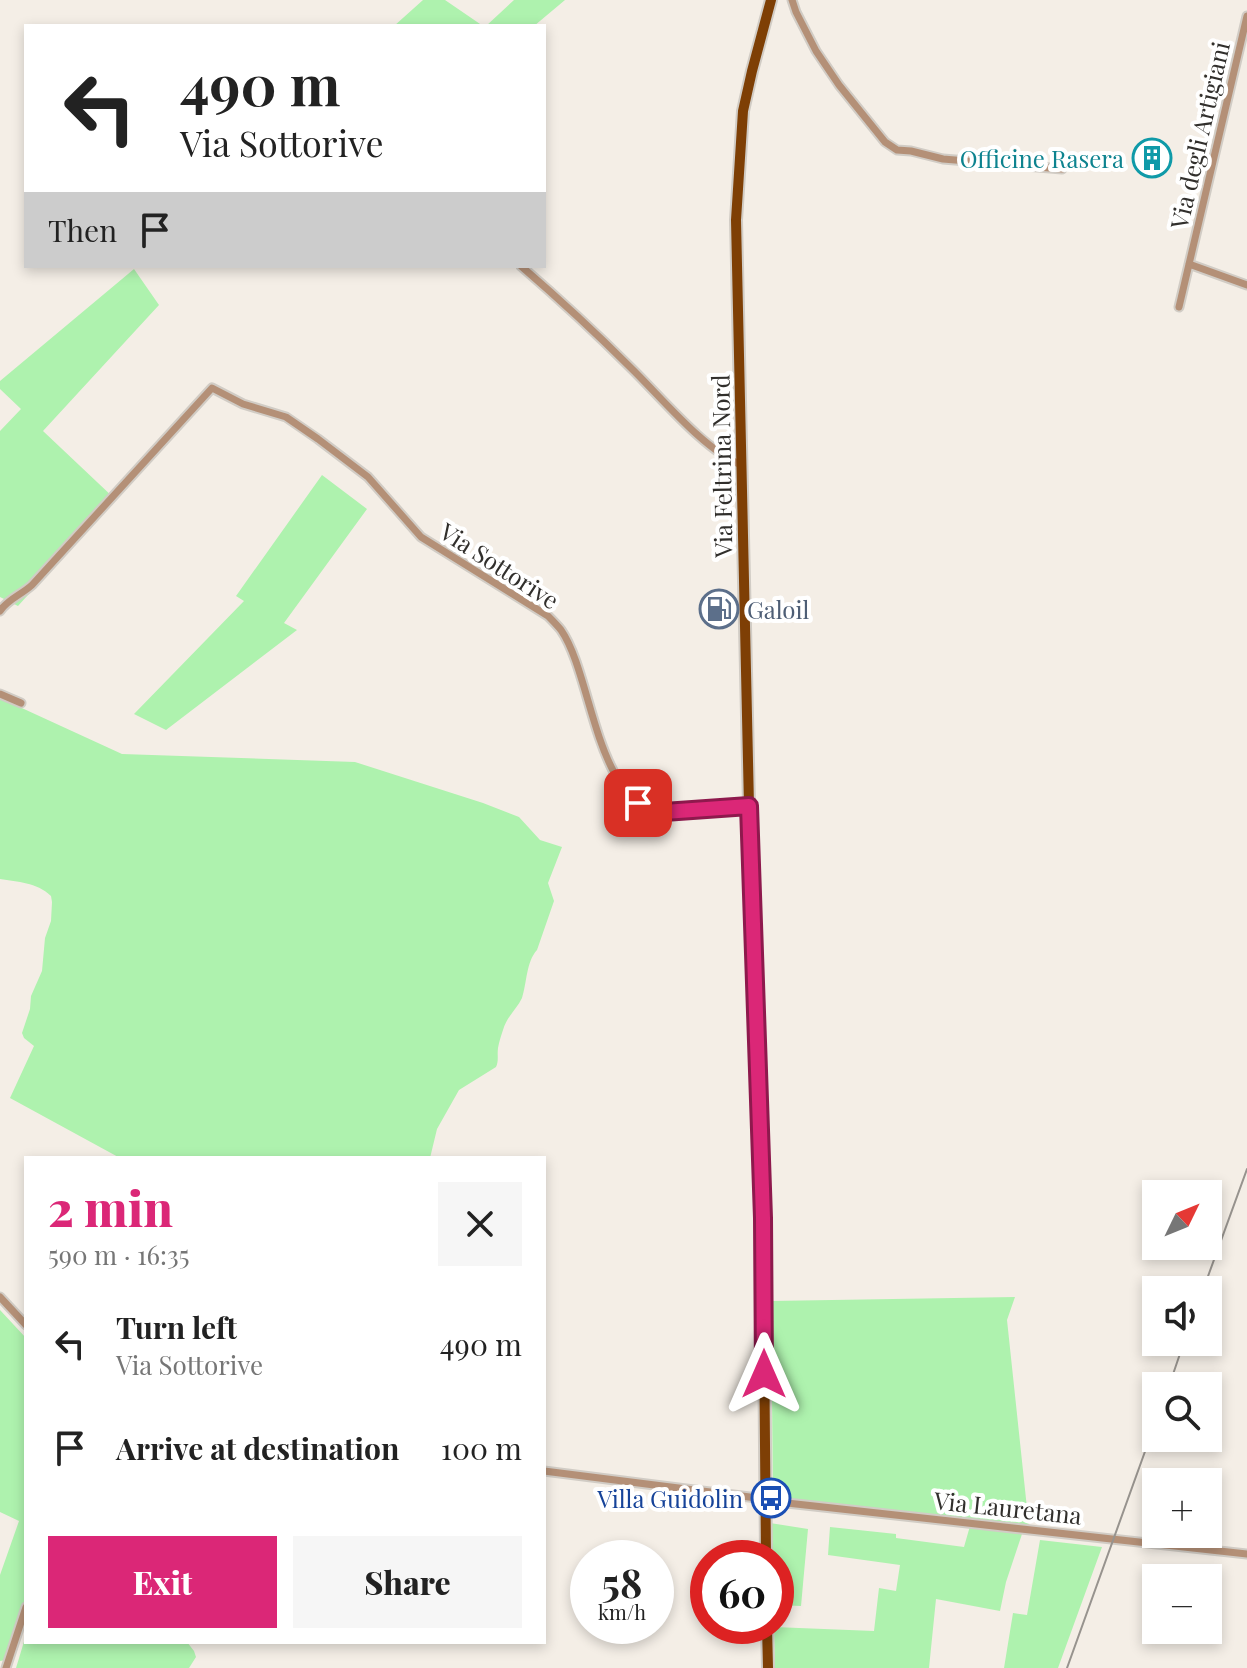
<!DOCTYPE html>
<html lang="en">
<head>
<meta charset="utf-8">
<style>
	body { margin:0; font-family:"Playfair Display",serif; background:#f6f6f6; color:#222; height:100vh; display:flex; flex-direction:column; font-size:30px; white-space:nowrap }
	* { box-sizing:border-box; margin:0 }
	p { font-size:26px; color:#767676 }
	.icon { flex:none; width:44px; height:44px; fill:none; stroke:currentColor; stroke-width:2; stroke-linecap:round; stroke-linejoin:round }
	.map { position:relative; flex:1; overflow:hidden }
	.side { position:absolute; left:24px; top:1156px; width:522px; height:488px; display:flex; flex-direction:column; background:#fff; border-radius:0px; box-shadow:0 4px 12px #0003 }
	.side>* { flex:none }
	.hud { position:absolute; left:24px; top:24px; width:522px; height:244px; border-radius:0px; box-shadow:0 4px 12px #0003; background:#fff; color:#222; overflow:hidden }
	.needle { width:52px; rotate:47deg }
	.buttons { position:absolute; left:1142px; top:1180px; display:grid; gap:16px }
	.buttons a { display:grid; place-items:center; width:80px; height:80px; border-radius:0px; background:#fff; box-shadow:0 4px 12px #0003; font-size:40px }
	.speed { position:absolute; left:570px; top:1540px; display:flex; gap:16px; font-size:40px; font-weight:700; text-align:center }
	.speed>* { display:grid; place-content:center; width:104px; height:104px; border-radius:50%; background:#fff; box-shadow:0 4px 12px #0003; line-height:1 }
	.speed small { font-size:20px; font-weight:400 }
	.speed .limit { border:12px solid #d22; background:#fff; color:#111 }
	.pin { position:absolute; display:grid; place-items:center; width:68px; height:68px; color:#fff; margin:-34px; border-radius:16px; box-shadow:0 4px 12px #0006 }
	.me { position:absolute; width:88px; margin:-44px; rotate:0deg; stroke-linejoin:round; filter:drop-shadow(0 0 6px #0008) }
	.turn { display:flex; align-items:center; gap:28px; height:168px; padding:0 24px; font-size:36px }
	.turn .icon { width:104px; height:104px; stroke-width:2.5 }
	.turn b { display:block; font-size:56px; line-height:68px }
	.then { display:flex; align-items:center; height:76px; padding:0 24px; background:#0003; gap:16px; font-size:30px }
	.round { display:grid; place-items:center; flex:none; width:84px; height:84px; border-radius:0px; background:#f6f6f6 }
	.head { display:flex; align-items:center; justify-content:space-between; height:136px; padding:0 24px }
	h1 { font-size:48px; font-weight:800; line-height:60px; color:#db2777 }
	.primary-button { display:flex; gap:16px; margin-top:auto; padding:16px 24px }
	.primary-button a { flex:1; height:92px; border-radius:0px; background:#db2777; color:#fff; font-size:32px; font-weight:800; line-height:92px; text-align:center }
	.primary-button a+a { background:#f6f6f6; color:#222 }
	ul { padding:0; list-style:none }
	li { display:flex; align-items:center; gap:24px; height:104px; padding:0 24px }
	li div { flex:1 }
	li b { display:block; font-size:30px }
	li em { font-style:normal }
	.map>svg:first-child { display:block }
</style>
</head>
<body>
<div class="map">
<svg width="1247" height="1668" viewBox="0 0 1247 1668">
	<rect width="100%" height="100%" fill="#f4eee6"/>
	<path fill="#aef2ae" d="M 423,0 L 445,0 L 483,26 L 394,26 Z
		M 514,0 L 565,0 L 534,26 L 486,26 Z
		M 134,269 L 159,305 L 43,431 L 115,499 L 18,606 L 0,597 L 0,431 L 21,409 L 0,389 L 0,381 Z
		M 322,475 L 367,509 L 284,623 L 297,630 L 166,730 L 134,714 L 244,601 L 236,596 Z
		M 0,698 L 122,754 L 355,762 L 483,803 L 519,817 L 540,840 L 562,847 L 548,883 L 554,901 L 537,950 C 526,962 527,983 522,998 C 517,1009 507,1016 503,1030 C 501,1036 499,1042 498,1048 C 497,1056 499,1060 496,1067 L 459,1090 L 437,1129 L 430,1158 L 120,1158 L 10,1098 L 34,1046 L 24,1038 L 22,1033 L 30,1009 L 31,996 L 42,971 L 45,938 L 51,921 L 52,902 L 51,896 C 36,882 18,882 0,879 Z
		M 1015,1297 L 1007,1320 L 1029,1527 L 876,1508 L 773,1498 L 771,1301 Z
		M 0,1310 L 26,1338 L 26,1601 L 6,1660 L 0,1661 L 0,1575 L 19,1521 L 0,1512 Z
		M 770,1523 L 808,1529 L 801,1606 L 776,1605 L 776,1558 L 771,1558 Z
		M 970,1526 L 1023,1531 L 1006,1582 L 1000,1611 L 936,1599 L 929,1668 L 775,1668 L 774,1627 L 874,1631 L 879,1588 L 896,1591 L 900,1565 L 828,1555 L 830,1527 L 896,1534 L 896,1538 L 964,1547 Z
		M 1040,1540 L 1102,1547 L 1058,1668 L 1004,1668 L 1013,1613 L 1027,1615 Z
		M 26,1635 L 26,1642 L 187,1642 L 194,1651 L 196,1657 L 189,1668 L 16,1668 Z"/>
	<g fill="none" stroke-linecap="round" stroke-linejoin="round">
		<defs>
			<path id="minor" d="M 792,0 L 796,12 L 816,51 L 839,85 L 885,142 L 897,150 L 911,151 L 943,159 L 1062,169
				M 1189,264 L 1247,285
				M 521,266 C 558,298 595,332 630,367 C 661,397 703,449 741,465
				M 1179,307 L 1247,16
				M 0,611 C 8,599 21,595 32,585 L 212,388 L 243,404 L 286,417 L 318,439 L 368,477 L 421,537 L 548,616 C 552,620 557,625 561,630 C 593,676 595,803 662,811 C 672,812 683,810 693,810 C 712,809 731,807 749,806
				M 0,694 L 21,703
				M 0,1297 L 26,1325
				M 544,1471 L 765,1499
				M 765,1502 L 787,1503 L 1247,1554
				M 6,1668 L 26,1607"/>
			<path id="primary" d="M 766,1558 L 763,1218 L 749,806 L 736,220 L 743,111 L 752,71 L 771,0
				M 767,1626 L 768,1668"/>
		</defs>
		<use href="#minor" stroke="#d1ccc5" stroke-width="11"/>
		<use href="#primary" stroke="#d1ccc5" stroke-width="14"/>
		<use href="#minor" stroke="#b49077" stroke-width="7"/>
		<use href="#primary" stroke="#7e3f05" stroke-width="10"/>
		<path stroke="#97938e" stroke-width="2" d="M 1203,1290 L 1247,1169
			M 1169,1386 L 1184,1342
			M 1067,1668 L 1156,1421"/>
	</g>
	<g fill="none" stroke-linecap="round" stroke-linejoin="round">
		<defs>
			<path id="route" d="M 638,803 L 664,812 L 749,806 L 763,1218 L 764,1374"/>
		</defs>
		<use href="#route" stroke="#8e194d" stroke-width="20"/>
		<use href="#route" stroke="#db2777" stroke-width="14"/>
	</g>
	<defs>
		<symbol id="building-ring" viewBox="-11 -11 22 22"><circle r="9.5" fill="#fff" stroke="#0f9aa8" stroke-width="1.5"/><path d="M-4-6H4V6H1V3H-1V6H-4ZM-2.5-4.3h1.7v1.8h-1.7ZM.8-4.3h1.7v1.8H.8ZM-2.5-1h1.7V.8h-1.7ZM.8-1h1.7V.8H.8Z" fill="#0f9aa8"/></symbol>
		<symbol id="fuel-ring" viewBox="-11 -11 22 22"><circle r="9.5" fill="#fff" stroke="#5c6f8a" stroke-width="1.5"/><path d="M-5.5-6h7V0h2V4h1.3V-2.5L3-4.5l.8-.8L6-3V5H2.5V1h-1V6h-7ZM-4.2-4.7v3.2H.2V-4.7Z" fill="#5c6f8a"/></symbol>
		<symbol id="bus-ring" viewBox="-11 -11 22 22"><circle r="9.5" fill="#fff" stroke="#1a4fb4" stroke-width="1.5"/><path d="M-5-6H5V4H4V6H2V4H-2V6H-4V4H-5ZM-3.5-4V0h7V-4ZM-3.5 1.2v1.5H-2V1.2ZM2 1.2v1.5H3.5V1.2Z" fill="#1a4fb4"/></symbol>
	</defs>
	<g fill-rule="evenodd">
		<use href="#building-ring" x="1130" y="136" width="44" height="44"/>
		<use href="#fuel-ring" x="697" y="587" width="44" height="44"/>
		<use href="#bus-ring" x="749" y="1476" width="44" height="44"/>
	</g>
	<g text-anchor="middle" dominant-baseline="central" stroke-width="8" stroke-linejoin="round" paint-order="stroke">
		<g font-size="24" fill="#312f2c" stroke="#fff">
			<text transform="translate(1199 135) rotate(-77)">Via degli Artigiani</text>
			<text transform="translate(721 466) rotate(-91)">Via Feltrina Nord</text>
			<text transform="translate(500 565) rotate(33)">Via Sottorive</text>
			<text transform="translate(1008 1507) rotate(6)">Via Lauretana</text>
		</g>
		<g font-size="24" fill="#0d838f" stroke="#fff" text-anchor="end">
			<text x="1124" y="158">Officine Rasera</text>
		</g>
		<g font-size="24" fill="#4e5e75" stroke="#fff" text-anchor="start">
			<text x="747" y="609">Galoil</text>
		</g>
		<g font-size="24" fill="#164399" stroke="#fff" text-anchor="end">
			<text x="743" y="1498">Villa Guidolin</text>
		</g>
	</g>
</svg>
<div class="buttons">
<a><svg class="needle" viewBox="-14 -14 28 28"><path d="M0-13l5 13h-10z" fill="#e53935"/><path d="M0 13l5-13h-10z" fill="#767676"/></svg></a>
<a><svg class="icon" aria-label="sound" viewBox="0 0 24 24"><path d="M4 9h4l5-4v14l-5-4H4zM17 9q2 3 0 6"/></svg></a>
<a><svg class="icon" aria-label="search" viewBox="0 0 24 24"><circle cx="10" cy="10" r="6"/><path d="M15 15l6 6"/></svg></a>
<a>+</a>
<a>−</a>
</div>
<div class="speed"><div>58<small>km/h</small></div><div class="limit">60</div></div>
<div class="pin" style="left:638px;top:803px;background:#d93025"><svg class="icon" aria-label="arrive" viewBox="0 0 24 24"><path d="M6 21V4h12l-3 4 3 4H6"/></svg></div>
<svg class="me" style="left:764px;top:1374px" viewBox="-20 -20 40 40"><path d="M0-17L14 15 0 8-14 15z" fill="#db2777" stroke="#fff" stroke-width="4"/></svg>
<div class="hud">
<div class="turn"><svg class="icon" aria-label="left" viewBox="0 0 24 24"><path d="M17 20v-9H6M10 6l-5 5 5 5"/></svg><div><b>490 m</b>Via Sottorive</div></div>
<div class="then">Then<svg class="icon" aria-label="arrive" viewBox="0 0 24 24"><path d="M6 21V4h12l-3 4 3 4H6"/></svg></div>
</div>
<section class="side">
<div class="head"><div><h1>2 min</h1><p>590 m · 16:35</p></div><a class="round"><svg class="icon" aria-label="close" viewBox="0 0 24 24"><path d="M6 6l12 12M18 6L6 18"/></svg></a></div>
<ul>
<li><svg class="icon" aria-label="left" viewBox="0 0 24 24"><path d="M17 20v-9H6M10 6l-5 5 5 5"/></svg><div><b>Turn left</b><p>Via Sottorive</p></div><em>490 m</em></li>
<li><svg class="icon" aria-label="arrive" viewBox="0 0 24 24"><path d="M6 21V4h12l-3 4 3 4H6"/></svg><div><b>Arrive at destination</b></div><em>100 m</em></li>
</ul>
<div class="primary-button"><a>Exit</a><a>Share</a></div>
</section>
</div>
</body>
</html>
